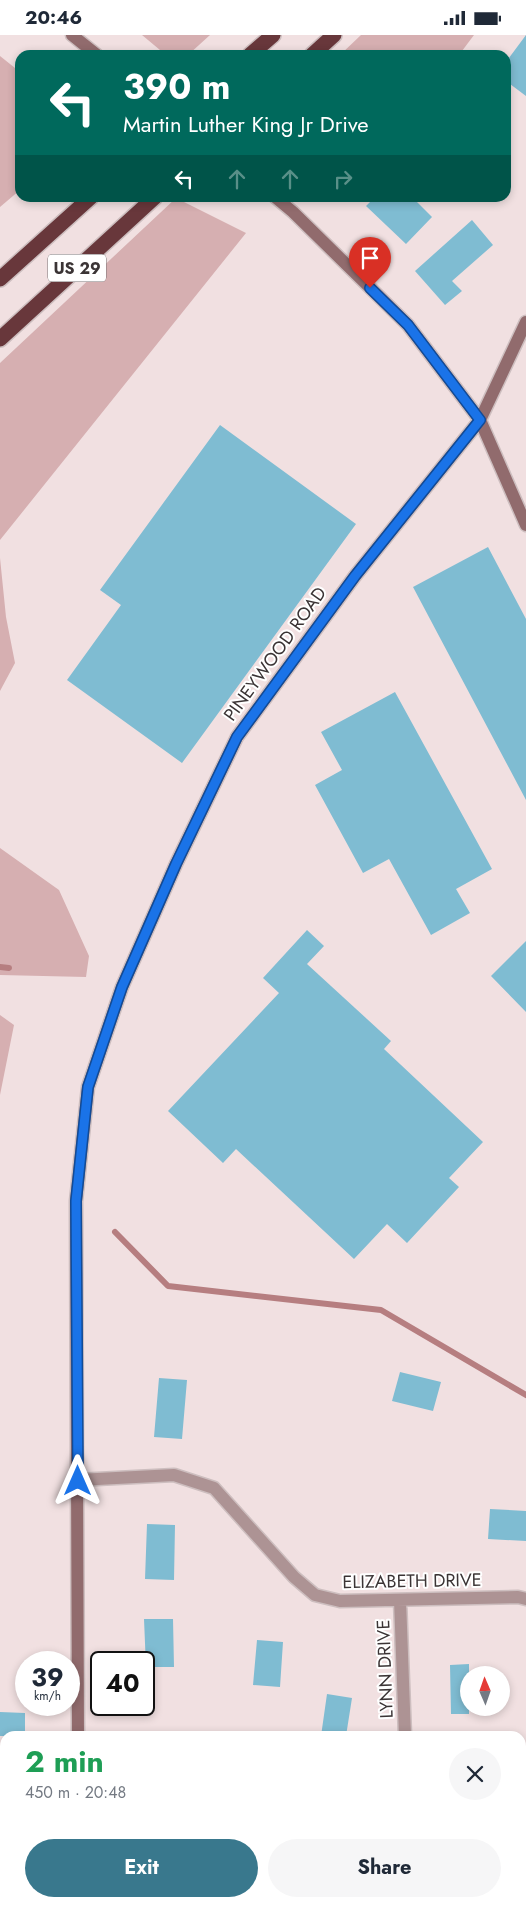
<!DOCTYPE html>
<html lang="en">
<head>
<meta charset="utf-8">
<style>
	body { margin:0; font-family:Jost,sans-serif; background:#f6f6f7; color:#1f2937; height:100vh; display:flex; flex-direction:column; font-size:19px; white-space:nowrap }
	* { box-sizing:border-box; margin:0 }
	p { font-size:16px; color:#747a83 }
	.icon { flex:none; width:28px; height:28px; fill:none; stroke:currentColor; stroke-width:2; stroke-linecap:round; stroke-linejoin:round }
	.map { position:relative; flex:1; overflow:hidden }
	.side { position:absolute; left:0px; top:1696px; width:526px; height:176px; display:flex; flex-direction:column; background:#fff; border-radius:15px 15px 0 0; box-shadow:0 2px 8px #0003 }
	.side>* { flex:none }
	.top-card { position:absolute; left:15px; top:15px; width:496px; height:152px; border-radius:15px; box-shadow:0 2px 8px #0003; background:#00695c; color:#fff; overflow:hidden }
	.needle { width:32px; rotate:358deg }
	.tools { position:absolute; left:460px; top:1631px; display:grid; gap:10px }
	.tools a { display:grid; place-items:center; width:50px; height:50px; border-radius:50%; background:#fff; box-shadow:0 2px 8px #0003; font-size:25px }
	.speed { position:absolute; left:15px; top:1616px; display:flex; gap:10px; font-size:25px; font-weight:700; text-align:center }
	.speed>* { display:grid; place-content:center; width:65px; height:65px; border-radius:50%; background:#fff; box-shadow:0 2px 8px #0003; line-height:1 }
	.speed small { font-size:12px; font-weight:400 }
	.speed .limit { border:2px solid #111; border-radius:8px; background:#fff; color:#111 }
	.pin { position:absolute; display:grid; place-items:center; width:42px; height:42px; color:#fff; margin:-51px -21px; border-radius:50% 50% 50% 0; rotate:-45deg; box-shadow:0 0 5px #0007 }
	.pin .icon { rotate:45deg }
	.me { position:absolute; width:55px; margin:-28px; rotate:0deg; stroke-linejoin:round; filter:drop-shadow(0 0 4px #0008) }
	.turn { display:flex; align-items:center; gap:18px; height:105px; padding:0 25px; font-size:22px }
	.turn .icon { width:65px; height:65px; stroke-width:2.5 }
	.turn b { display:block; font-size:35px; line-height:42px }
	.lanes { display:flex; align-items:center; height:48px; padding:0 25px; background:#0003; justify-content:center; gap:25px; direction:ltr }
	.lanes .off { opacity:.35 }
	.round { display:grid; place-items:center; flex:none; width:52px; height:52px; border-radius:26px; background:#f6f6f7 }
	.overview { display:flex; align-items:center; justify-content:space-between; height:85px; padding:0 25px }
	h1 { font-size:30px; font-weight:700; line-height:38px; color:#1e9e55 }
	.button { display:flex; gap:10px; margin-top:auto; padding:10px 25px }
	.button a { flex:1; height:58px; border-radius:30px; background:#39788d; color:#fff; font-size:20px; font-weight:700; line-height:58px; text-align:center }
	.button a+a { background:#f6f6f7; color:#1f2937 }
	.status { display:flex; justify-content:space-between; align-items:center; height:35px; padding:0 25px; background:#fff; direction:ltr }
	.status svg { height:14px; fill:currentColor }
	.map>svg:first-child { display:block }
</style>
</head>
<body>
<div class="status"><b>20:46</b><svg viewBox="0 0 49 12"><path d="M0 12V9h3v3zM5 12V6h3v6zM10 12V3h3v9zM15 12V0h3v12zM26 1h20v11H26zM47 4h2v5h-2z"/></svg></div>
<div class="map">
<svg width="526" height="1872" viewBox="0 0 526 1872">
	<rect width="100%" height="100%" fill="#f1e0e1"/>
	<path fill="#d6afb1" d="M 142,0 L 210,0 L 188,20 L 166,20 Z
		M 361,0 L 474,0 L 459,20 L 340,20 Z
		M 0,21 L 20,37 L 20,155 L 0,172 Z
		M 176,163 L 246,198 L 0,505 L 0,328 Z
		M 0,523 L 6,582 L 15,628 L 0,656 Z
		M 0,813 L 59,855 L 89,921 L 86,942 L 0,940 Z
		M 0,980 L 14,990 L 0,1060 Z"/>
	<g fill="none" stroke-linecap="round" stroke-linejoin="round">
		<path stroke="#b67e80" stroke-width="6" d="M 0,932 L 9,933
			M 115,1197 L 168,1251 L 381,1275 L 526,1360"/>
	</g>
	<path fill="#7fbcd2" d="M 526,0 L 526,61 L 506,46 L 506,27 Z
		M 375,162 L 412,162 L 432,182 L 406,209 L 366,171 Z
		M 472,185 L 493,210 L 452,246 L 462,256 L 445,270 L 415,236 Z
		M 220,390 L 356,489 L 182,728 L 67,645 L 121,570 L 100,555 Z
		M 488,512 L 526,584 L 526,765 L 413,552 Z
		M 395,657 L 492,834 L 456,854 L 470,878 L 431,900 L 389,824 L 363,838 L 315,750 L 342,735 L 321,697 Z
		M 307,895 L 324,911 L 307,929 L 391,1006 L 384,1014 L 483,1107 L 449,1143 L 459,1152 L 407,1208 L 387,1189 L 354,1224 L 236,1114 L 223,1128 L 168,1076 L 279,958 L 263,943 Z
		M 526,906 L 526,977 L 491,941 Z
		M 400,1337 L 441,1347 L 433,1376 L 392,1366 Z
		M 159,1343 L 187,1345 L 182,1404 L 154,1402 Z
		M 490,1474 L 526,1476 L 526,1506 L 488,1504 Z
		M 147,1489 L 175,1490 L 174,1545 L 145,1544 Z
		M 144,1584 L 173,1584 L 174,1632 L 146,1632 Z
		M 257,1605 L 283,1607 L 280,1652 L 253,1650 Z
		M 469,1629 L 469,1679 L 451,1679 L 450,1630 Z
		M 327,1659 L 352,1663 L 346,1701 L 321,1701 Z
		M 0,1677 L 25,1678 L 25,1701 L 0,1701 Z"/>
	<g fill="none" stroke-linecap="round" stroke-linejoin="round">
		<defs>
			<path id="street" d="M 78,1445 L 174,1440 L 214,1453 L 294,1542 L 315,1560 L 340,1566 L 518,1562 L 526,1564
				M 400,1565 L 405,1701
				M 410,1868 L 410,1872"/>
			<path id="secondary" d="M 72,0 L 97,20
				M 275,162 L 293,177 L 408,290 L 480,385 L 526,490
				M 78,1701 L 76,1166 L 88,1052 L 122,952 L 176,829 L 237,702 L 355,541 L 480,385 L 526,287
				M 78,1868 L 78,1872"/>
			<path id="highway" d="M 250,20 L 273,0
				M 312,20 L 334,0
				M 0,244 L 91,162
				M 0,304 L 155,162"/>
		</defs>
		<use href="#street" stroke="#cdbebf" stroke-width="15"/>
		<use href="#secondary" stroke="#cdbebf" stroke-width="15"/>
		<use href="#highway" stroke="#cdbebf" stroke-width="18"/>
		<use href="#street" stroke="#ad9394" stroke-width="12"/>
		<use href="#secondary" stroke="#916b6d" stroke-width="12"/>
		<use href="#highway" stroke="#68373b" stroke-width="15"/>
	</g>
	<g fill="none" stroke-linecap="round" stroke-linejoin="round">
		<defs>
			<path id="route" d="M 78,1446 L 76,1166 L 88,1052 L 122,952 L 176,829 L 237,702 L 355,541 L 480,385 L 408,290 L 370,253"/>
		</defs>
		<use href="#route" stroke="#114b97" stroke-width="12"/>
		<use href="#route" stroke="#1a73e8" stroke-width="9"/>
	</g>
	<g text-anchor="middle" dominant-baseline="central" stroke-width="4" stroke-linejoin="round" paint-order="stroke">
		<rect fill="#fff" stroke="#767172" stroke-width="1" x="48" y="219.5" width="58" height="27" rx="4"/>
		<g font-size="16" font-weight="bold" fill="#3b3435">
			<text x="77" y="233">US 29</text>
		</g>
		<g font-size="18" fill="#3b3435" stroke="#fff">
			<text transform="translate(275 619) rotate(-54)">PINEYWOOD ROAD</text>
			<text transform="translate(412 1546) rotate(-1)">ELIZABETH DRIVE</text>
			<text transform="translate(385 1634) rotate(-92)">LYNN DRIVE</text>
		</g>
	</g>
</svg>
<div class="tools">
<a><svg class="needle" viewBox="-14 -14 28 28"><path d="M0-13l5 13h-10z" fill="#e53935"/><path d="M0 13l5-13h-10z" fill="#747a83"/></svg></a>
</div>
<div class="speed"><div>39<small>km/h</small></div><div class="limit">40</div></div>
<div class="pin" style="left:370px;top:253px;background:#d93025"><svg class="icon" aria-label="arrive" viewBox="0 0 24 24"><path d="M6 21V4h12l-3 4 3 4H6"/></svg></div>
<svg class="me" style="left:78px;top:1446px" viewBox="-20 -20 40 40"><path d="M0-17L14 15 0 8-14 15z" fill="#1a73e8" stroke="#fff" stroke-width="4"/></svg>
<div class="top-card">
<div class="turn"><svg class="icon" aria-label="left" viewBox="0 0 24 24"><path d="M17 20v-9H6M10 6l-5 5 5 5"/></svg><div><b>390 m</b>Martin Luther King Jr Drive</div></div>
<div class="lanes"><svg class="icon" aria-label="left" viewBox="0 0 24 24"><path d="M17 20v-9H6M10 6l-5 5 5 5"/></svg><svg class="icon off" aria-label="ahead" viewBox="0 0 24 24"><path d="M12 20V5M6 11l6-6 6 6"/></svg><svg class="icon off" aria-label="ahead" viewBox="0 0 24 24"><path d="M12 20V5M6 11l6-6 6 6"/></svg><svg class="icon off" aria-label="right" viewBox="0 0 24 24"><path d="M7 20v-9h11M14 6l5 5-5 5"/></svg></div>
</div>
<section class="side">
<div class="overview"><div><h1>2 min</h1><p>450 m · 20:48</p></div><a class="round"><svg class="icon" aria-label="close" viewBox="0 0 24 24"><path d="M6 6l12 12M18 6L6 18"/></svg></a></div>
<div class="button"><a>Exit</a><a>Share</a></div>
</section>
</div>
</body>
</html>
